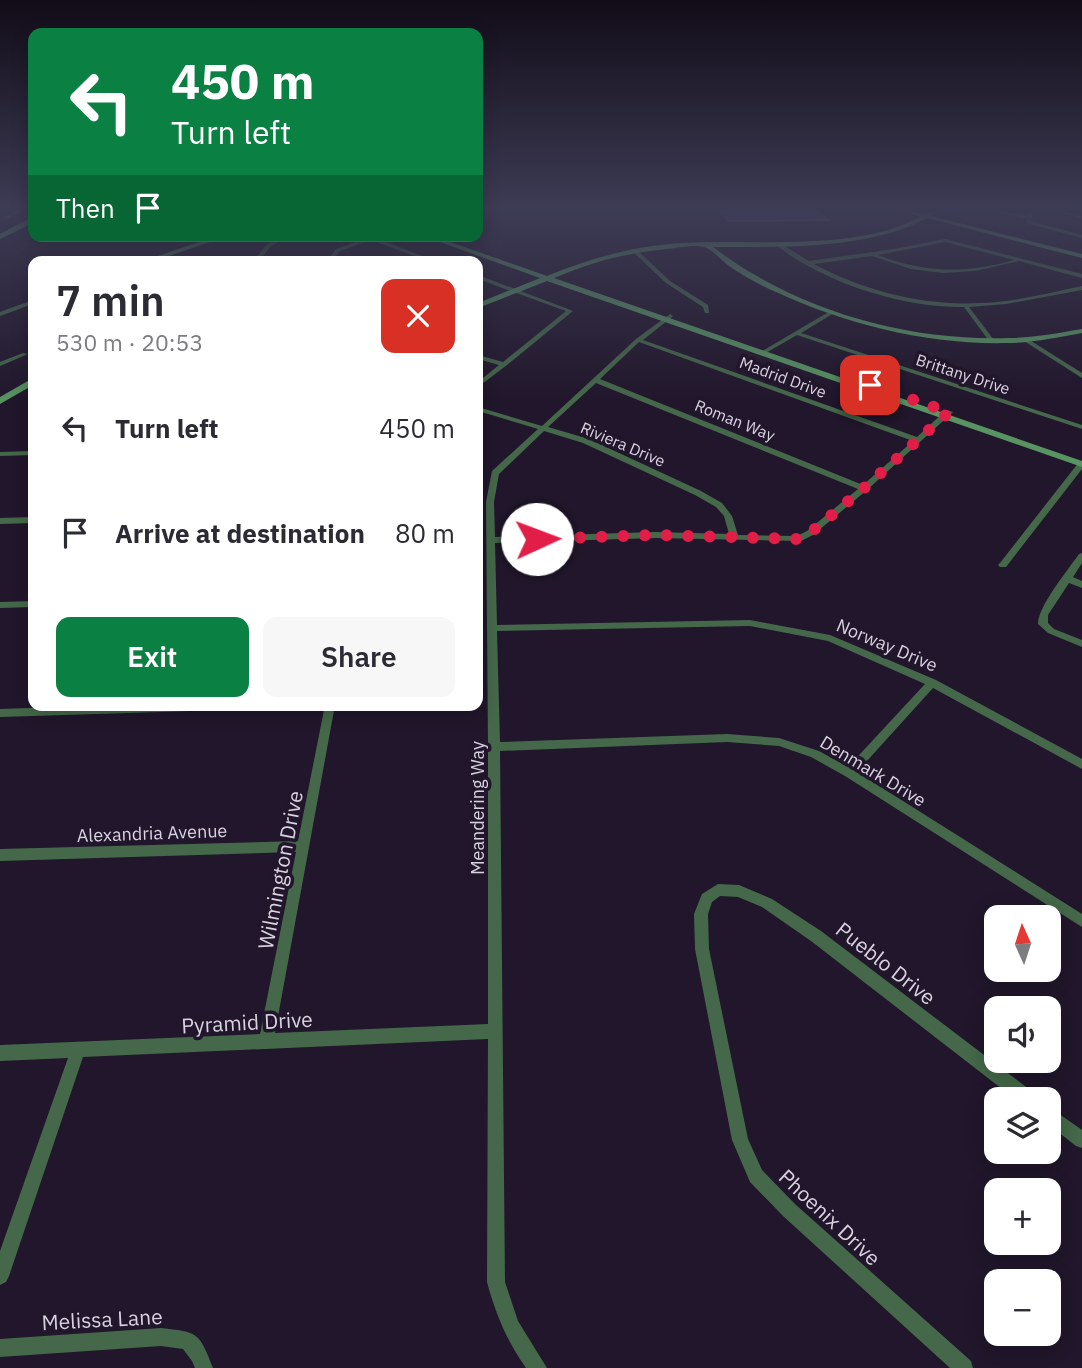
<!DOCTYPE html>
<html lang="en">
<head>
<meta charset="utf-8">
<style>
	body { margin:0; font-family:"IBM Plex Sans",sans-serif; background:#f7f7f7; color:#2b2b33; height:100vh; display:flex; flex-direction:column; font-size:26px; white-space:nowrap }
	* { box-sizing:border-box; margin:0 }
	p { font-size:23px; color:#7c7c81 }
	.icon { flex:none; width:38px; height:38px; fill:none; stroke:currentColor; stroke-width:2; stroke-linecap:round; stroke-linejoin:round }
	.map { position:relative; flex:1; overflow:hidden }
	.drawer { position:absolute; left:28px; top:256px; width:455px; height:455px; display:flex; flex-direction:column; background:#fff; border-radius:14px; box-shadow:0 4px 18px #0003 }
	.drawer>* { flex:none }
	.banner { position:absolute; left:28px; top:28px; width:455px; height:214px; border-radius:14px; box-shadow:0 4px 18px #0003; background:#0b8043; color:#fff; overflow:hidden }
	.needle { width:46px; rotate:357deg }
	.tools { position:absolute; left:984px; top:905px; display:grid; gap:14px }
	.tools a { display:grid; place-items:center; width:77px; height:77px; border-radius:14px; background:#fff; box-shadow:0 4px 18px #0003; font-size:35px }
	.pin { position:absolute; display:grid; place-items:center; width:60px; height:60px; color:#fff; margin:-30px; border-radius:14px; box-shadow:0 4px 10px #0006 }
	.me { position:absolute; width:77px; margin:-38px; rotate:88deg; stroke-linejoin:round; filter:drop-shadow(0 0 5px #0008) }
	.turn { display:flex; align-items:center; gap:24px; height:147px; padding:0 28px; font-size:32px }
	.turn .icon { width:91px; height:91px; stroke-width:2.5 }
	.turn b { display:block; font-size:49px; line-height:60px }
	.then { display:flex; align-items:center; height:66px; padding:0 28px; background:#0003; gap:14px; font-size:26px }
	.round { display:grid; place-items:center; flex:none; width:74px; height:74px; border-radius:14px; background:#f7f7f7 }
	.summary { display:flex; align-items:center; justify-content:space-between; height:119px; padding:0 28px }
	h1 { font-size:42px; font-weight:600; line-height:52px }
	.action { display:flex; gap:14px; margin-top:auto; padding:14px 28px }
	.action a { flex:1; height:80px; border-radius:14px; background:#0b8043; color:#fff; font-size:28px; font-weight:600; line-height:80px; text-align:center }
	.action a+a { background:#f7f7f7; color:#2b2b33 }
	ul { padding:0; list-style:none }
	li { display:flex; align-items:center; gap:21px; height:105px; padding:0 28px }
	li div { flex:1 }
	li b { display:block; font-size:26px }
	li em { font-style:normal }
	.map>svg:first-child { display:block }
</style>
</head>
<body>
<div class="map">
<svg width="1082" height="1368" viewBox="0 0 1082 1368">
	<rect width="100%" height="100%" fill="#21162b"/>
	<path fill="#4b3263" stroke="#6f637d" stroke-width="2" d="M 719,211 L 817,211 L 828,220 L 729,221 Z"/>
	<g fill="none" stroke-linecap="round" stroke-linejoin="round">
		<path fill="#446849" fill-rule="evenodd" d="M 983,211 L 993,211 L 1028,215 L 1030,211 L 1034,211 L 1031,221 L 1082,235 L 1082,238 L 1026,223 L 1027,218 Z
			M 1053,211 L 1060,211 L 1082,216 L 1082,218 Z
			M 282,236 L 288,236 L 270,247 L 259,261 L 254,261 L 266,245 Z
			M 364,236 L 371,236 L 435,261 L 428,261 L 371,240 L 340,251 L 332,261 L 327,261 L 336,249 L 367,238 Z
			M 945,239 L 1082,274 L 1082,278 L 1019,261 L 975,271 L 943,273 L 911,269 L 872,256 L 814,264 C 864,291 923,306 980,303 C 1015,302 1048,293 1082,286 L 1082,290 L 1006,304 L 969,307 L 994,340 L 991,342 L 989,341 L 964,307 C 903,308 824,283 776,245 L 781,244 L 809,261 L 894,249 ZM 945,242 L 1014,260 C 965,274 925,273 878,255 Z
			M 632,249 L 636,249 L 670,281 L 708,305 L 709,313 L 705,313 L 703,307 L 666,283 L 632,251 Z
			M 478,275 L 573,311 L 507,365 L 478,387 L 478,382 L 499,365 L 478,359 L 478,355 L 503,362 L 566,311 L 478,279 Z
			M 33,300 L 33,304 L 0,316 L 0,312 Z
			M 832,310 L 834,311 L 834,313 L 801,333 L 1082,425 L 1082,429 L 797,335 L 764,354 L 759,353 Z
			M 670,314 L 673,316 L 672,317 L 643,340 L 917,437 L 946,410 L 953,412 L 867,490 L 813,535 L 801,541 L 656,538 L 495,543 L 497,625 L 750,620 L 830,635 L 936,680 L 1082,759 L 1082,769 L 933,688 L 857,772 L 1082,914 L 1082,927 L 845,776 L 811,757 L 779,746 L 727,742 L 500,751 L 505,1282 L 518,1321 L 547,1368 L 526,1368 L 524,1365 C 506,1339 495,1312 487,1282 L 488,1039 L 83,1057 L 9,1276 L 6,1282 L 0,1285 L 0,1251 L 68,1058 L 0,1061 L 0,1045 L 260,1034 L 296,852 L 0,861 L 0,849 L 298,841 L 325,705 L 335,705 L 275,1033 L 488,1024 L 488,747 L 486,502 L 492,471 L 538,429 L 478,411 L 478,407 L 542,426 L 636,339 ZM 639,342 L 913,441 L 863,485 L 600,379 ZM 596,383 L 858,489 L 807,531 L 797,536 L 738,535 L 732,516 L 722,503 L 701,491 L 589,439 L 548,427 ZM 544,431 L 583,443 L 695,495 L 716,507 L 724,516 L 729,534 L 656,532 L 495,537 L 494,502 L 499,474 ZM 750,626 L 828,641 L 925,684 L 848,767 L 819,751 L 779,738 L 727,734 L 500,742 L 497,631 Z
			M 1024,339 L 1028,339 L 1082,373 L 1082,378 L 1024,341 Z
			M 23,353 L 28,354 L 0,366 L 0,362 Z
			M 33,451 L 33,455 L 0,456 L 0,452 Z
			M 1079,462 L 1082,462 L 1082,469 L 1006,567 L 1000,567 L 998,565 L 1000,563 Z
			M 33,517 L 33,523 L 0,524 L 0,518 Z
			M 1082,553 L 1082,563 L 1073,577 L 1082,581 L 1082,588 L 1069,583 L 1048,615 L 1048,623 L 1054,629 L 1082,640 L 1082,647 L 1048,633 L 1038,624 C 1038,606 1068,570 1079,554 Z
			M 33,601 L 33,607 L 0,608 L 0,602 Z
			M 117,705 L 260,705 L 255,709 L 0,717 L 0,709 Z
			M 718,884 L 739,885 L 772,899 L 821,931 L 1034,1093 L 1036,1099 L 1015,1099 L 811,941 L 762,907 L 738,897 L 720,896 L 712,902 L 708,914 L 709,949 L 748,1139 L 762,1170 L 795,1204 L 971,1361 L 973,1368 L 950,1368 L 783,1216 L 750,1182 L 732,1140 L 695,949 L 694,914 L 702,894 Z
			M 1048,1106 L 1082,1130 L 1082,1148 L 1076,1146 L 1048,1124 Z
			M 161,1328 C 198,1332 199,1332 213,1368 L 195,1368 L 192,1361 L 183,1349 L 161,1346 L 0,1357 L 0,1339 Z"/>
		<path fill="#589461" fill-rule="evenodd" d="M 903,211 L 925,214 L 938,211 L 931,216 L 1082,254 L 1082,258 L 927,218 C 869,250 778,247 713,247 C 796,310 904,341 1008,338 C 1033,338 1058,333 1082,329 L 1082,333 C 1058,337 1033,343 1008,343 C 928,345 848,325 776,292 C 760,285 743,276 729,266 C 722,261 712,249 704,247 C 693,244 677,248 667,249 C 621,254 596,261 554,278 L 1082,461 L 1082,467 L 547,281 L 478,308 L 478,303 L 540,278 L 423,236 L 433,236 L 547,276 C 591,258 634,246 682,243 C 753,239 856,252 920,217 Z
			M 217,236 L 228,236 L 154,261 L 143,261 Z
			M 33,378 L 33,385 L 0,404 L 0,397 Z"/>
		<path fill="#67b674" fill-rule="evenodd" d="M 30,218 L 33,218 L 33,223 L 0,239 L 0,234 Z"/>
		<defs>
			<path id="rail" d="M 0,220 L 20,211"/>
		</defs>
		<use href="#rail" stroke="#7f7688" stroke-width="2.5"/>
		<use href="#rail" stroke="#21162b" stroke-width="2" stroke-dasharray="5" stroke-linecap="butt"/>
	</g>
	<linearGradient id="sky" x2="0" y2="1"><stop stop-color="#120c18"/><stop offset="0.52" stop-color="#3d3c55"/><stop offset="1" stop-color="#3d3c55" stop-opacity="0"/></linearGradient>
	<rect width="1082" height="402" fill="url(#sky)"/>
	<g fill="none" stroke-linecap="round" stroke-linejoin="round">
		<path stroke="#e11d48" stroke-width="12" stroke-dasharray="0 21.6" d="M 537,539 L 656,535 L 798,539 L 810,533 L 864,488 L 949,412 L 870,385"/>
	</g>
	<g text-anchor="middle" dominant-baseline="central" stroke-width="7" stroke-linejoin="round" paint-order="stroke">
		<g font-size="16" fill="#d9d2e1" stroke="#21162b">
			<text transform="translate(963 374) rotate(18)">Brittany Drive</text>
			<text transform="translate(783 377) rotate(20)">Madrid Drive</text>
			<text transform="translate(735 420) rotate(22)">Roman Way</text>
			<text transform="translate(623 444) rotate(23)">Riviera Drive</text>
		</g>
		<g font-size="18" fill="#d9d2e1" stroke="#21162b">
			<text transform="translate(887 645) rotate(23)">Norway Drive</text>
			<text transform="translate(873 771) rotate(31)">Denmark Drive</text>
			<text transform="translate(477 808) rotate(-90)">Meandering Way</text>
			<text transform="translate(152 833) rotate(-2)">Alexandria Avenue</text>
		</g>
		<g font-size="21" fill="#d9d2e1" stroke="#21162b">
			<text transform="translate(280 870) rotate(-79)">Wilmington Drive</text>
			<text transform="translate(886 963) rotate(38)">Pueblo Drive</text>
			<text transform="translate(247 1022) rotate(-3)">Pyramid Drive</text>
			<text transform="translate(830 1217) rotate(43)">Phoenix Drive</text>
			<text transform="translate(102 1319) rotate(-3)">Melissa Lane</text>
		</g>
	</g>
</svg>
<div class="tools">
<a><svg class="needle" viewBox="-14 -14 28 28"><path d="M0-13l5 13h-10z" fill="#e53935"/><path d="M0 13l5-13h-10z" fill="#7c7c81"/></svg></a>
<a><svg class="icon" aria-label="sound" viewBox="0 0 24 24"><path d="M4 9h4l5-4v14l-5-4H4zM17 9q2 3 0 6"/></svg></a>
<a><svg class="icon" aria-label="layers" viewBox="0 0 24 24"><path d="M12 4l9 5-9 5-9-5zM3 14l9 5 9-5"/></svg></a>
<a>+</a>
<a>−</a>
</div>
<div class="pin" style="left:870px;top:385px;background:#d93025"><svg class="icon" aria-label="arrive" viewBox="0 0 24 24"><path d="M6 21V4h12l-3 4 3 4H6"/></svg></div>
<svg class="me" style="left:537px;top:539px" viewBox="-20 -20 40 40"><circle r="19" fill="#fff"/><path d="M0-13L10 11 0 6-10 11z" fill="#e11d48"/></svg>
<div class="banner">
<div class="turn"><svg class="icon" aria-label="left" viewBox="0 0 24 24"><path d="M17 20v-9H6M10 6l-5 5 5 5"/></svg><div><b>450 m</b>Turn left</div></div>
<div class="then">Then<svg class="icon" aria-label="arrive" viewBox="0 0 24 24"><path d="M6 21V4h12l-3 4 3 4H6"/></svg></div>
</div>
<section class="drawer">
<div class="summary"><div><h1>7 min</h1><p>530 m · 20:53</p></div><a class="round" style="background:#d93025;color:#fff"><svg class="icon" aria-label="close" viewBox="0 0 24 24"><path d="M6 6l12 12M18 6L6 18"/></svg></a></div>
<ul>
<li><svg class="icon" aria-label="left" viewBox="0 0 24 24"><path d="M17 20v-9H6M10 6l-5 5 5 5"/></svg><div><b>Turn left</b></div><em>450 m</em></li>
<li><svg class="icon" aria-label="arrive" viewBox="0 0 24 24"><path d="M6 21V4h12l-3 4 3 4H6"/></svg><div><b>Arrive at destination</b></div><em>80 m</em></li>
</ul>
<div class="action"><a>Exit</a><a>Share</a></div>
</section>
</div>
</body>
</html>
